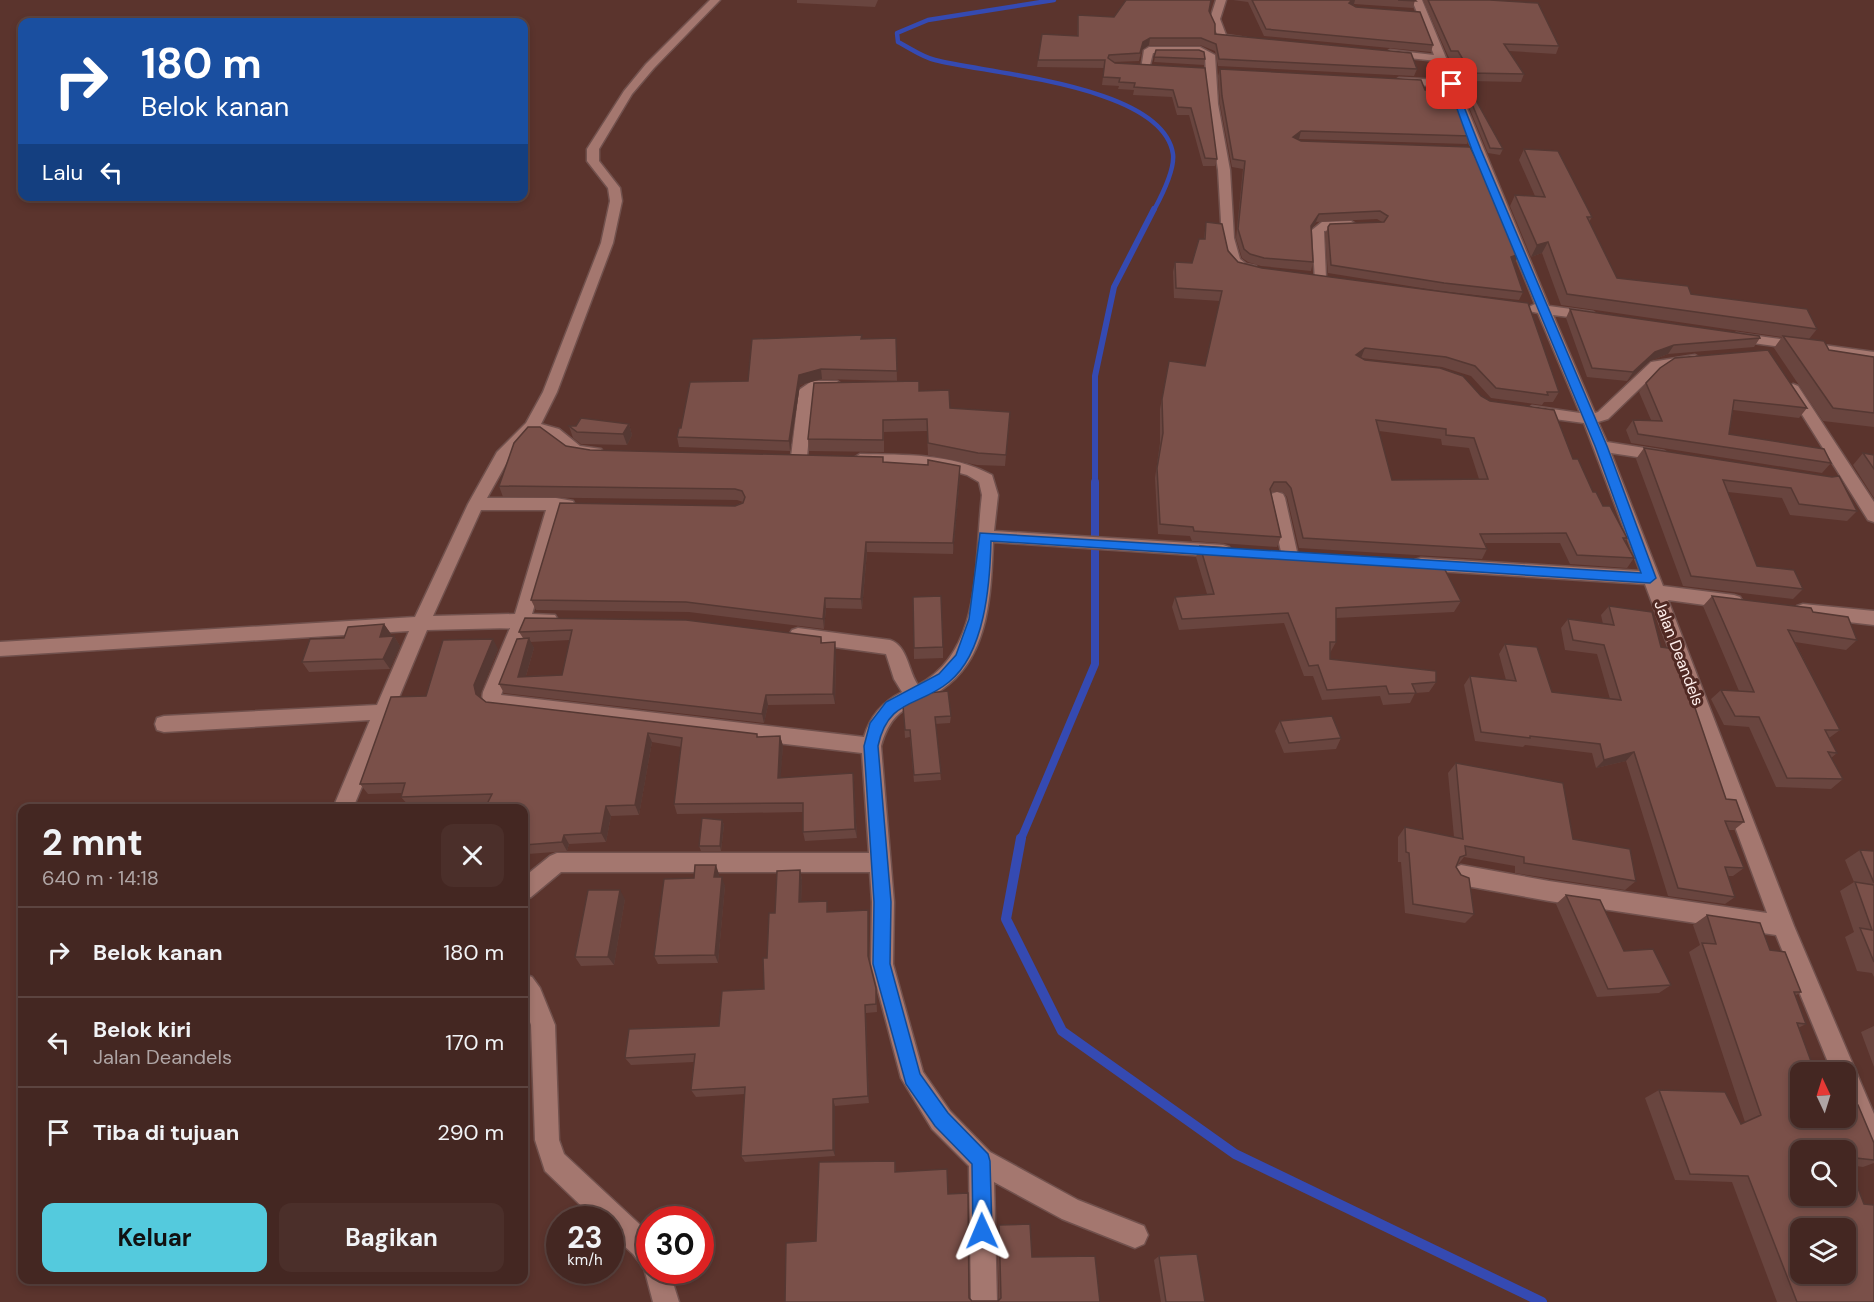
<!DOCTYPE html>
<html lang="id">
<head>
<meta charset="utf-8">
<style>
	body { margin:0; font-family:"DM Sans",sans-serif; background:#4b2f2a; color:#f1f3f6; height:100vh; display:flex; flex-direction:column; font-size:22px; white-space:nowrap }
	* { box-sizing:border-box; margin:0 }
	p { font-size:20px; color:#afa5a5 }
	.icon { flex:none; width:33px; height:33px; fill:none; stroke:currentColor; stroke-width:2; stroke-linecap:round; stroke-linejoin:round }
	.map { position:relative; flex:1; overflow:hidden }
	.drawer { position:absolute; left:18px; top:804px; width:510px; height:480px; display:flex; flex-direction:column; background:#442722; border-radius:12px; box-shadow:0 3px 9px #0003,0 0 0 2px #5c4440 }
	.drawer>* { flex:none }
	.hud { position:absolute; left:18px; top:18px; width:510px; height:183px; border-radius:12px; box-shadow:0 3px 9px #0003,0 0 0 2px #5c4440; background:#1a4fa0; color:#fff; overflow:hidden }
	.needle { width:39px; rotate:356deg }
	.tools { position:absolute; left:1790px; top:1062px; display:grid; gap:12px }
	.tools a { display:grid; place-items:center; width:66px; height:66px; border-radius:12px; background:#442722; box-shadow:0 3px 9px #0003,0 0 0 2px #5c4440; font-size:30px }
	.speed { position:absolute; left:546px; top:1206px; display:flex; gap:12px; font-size:30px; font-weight:700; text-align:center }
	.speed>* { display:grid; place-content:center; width:78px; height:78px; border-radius:50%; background:#442722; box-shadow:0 3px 9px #0003,0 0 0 2px #5c4440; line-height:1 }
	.speed small { font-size:15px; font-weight:400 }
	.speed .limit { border:9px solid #d22; background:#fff; color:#111 }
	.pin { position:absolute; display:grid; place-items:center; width:51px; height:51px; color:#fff; margin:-26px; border-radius:12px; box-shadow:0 3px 9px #0006 }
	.me { position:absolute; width:66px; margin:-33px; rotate:359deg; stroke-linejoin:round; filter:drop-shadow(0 0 4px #0008) }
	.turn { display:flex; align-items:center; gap:21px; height:126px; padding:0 24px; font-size:27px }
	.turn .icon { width:78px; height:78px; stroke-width:2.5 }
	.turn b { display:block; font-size:42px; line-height:51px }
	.then { display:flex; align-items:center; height:57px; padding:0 24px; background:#0003; gap:12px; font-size:22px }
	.round { display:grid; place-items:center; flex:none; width:63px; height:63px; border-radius:12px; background:#4b2f2a }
	.head { display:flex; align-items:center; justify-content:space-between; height:102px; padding:0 24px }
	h1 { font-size:36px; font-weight:700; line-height:45px }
	.cta { display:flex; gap:12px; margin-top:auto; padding:12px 24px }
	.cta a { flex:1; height:69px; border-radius:12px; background:#54cadd; color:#111; font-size:24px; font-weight:700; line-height:69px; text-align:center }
	.cta a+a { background:#4b2f2a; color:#f1f3f6 }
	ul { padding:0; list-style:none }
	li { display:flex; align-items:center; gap:18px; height:90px; padding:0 24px; border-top:2px solid #5c4440 }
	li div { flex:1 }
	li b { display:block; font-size:22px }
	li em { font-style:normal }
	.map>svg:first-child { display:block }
</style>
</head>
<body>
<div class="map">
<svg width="1874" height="1302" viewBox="0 0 1874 1302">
	<rect width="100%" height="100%" fill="#5b342d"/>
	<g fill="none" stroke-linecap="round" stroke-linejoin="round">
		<path stroke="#354ab2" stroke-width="4.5" d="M 1054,0 L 928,20 L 897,33 L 898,42 C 910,48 922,57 935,60 C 989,74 1163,85 1173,154 C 1175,170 1161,197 1154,210"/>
		<path stroke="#354ab2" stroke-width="6" d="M 1095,483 L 1095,376 L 1114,287 L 1154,209"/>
		<path stroke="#354ab2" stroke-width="8" d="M 1021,839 L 1095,664 L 1095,482"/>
		<path stroke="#354ab2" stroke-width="10" d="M 1021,838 L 1006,919 L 1062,1031 L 1235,1154 L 1542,1302"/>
		<defs>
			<path id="minor" d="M 710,0 L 720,0 L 654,68 L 632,94 L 599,149 L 599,161 L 620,188 L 622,201 L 613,243 L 557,392 L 541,424 L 559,429 L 580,446 L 601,449 L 604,453 L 596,458 L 571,455 L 549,437 L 535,432 L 511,455 L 487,498 L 556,498 L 573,501 L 575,505 L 573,509 L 562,511 L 532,614 L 555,615 L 558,620 L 555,625 L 527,627 L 501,695 L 864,737 C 870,716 882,702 902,692 L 894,679 L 886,654 L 798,642 L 792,640 L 789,635 L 792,630 L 798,628 L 890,640 C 908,646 908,671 918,685 C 984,651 974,559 982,495 L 979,482 L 967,475 L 942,468 L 855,463 L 852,459 L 860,454 C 906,455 950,453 992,475 L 998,495 L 994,531 L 1223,545 L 1229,547 L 1231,551 L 1229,555 L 1223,557 L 993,542 C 991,590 990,651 949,684 C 918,710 894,700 881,746 L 894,902 L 893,964 L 923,1072 L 950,1111 L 990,1152 L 1078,1200 L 1144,1226 L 1148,1235 L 1144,1244 L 1135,1248 L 1062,1219 L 994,1182 L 997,1302 L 971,1302 L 969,1166 L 932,1129 L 901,1078 L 871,964 L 872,902 L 870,872 L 561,872 L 531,897 L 524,900 L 524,877 L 550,856 L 557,853 L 869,853 L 862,753 L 493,710 C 484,707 481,701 483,692 L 510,628 L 427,630 L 353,808 L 333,808 L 370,720 L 164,732 L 157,730 L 155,724 L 157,718 L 164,716 L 377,705 L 409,631 L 0,656 L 0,642 L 415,617 L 468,504 L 497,452 L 526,423 L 543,392 L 601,243 L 610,201 L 608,188 L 587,161 L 587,149 L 624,91 L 646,64 ZM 481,510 L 546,510 L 515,614 L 433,616 Z
				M 1216,0 L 1226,0 L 1220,19 L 1226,35 L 1246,38 L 1246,42 L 1220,40 L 1210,19 Z
				M 1412,0 L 1422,0 L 1549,306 L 1593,312 L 1600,316 L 1593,320 L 1553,315 L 1595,413 L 1598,412 L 1651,362 L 1695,355 L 1702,359 L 1695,363 L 1661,368 L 1608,419 L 1598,422 L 1607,442 L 1664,451 L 1672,456 L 1664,461 L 1611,453 L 1663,586 L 1734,595 L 1740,597 L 1743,602 L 1740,607 L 1734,609 L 1668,600 L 1794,926 L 1874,1114 L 1874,1155 L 1865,1152 L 1845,1103 L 1845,1072 L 1832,1072 L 1776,935 L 1549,901 L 1461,885 L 1454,882 L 1450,875 L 1454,868 L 1461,865 L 1549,881 L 1767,913 L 1645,584 L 1421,570 L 1415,568 L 1413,564 L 1415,560 L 1421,558 L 1640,571 L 1584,423 L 1532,416 L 1525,411 L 1532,406 L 1580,413 L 1538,313 L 1529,311 L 1527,308 L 1535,304 L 1447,87 L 1399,84 L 1394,81 L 1399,78 L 1444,80 L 1437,61 L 1390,56 L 1385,53 L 1390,50 L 1434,55 Z
				M 1149,47 L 1200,47 L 1215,55 L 1218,104 L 1230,170 L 1234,238 L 1240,259 L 1246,264 L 1256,266 L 1257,269 L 1256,272 L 1237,270 L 1229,263 L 1222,238 L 1218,170 L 1208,104 L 1205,56 L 1198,53 L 1153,53 L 1149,69 L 1141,69 L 1144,50 Z
				M 1351,221 L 1357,225 L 1355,228 L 1324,231 L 1326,278 L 1325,281 L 1315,281 L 1312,230 L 1322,222 Z
				M 1736,333 L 1874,352 L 1874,360 L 1731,340 L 1729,337 Z
				M 812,381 L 837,381 L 844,386 L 837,391 L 813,392 L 807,457 L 799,462 L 791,457 L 799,390 Z
				M 1793,384 L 1798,386 L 1874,502 L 1874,522 L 1868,520 L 1786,389 Z
				M 1277,492 L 1283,494 L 1285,498 L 1298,556 L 1296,560 L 1284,560 L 1282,556 L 1269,498 L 1271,494 Z
				M 1803,604 L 1874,611 L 1874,625 L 1797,616 L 1794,611 L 1797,606 Z
				M 524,974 L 532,977 L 540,988 L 555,1025 L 559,1140 L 564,1154 L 650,1234 L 650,1270 L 669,1270 L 679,1302 L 653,1302 L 644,1268 L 633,1254 L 610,1233 L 610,1220 L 596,1220 L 545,1171 L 535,1140 L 531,1025 L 524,1004 Z"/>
		</defs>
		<use href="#minor" stroke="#71514d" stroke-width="3"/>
		<use href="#minor" fill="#a4776f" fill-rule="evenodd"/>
	</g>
	<path fill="#69453f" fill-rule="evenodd" d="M 797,0 L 878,0 L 875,7 L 797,3 Z
		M 1233,0 L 1415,0 L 1413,8 L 1354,4 L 1353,5 L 1433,45 L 1431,52 L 1264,36 L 1248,2 Z
		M 1423,0 L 1490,0 L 1559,46 L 1556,54 L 1509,51 L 1524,74 L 1521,82 L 1468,81 L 1455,58 L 1449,58 Z
		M 1209,11 L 1215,34 L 1417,69 L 1414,76 L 1218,66 L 1215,51 L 1200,45 L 1149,45 L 1142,50 L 1139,61 L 1113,62 L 1115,63 L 1205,68 L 1217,159 L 1215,166 L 1203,166 L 1189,115 L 1177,115 L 1172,97 L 1133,95 L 1134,90 L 1118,89 L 1119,86 L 1102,85 L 1104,68 L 1037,67 L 1038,60 L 1077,36 L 1078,15 L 1114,17 Z
		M 1156,50 L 1205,59 L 1204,65 L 1154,62 Z
		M 1220,69 L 1425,90 L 1470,136 L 1467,144 L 1299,139 L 1298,140 L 1519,254 L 1515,262 L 1513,263 L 1523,292 L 1519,300 L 1440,291 L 1328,273 L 1325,235 L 1328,227 L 1382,222 L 1377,219 L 1316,222 L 1311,230 L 1313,262 L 1311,271 L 1261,266 L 1248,262 L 1242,258 L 1236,238 L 1243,169 L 1232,167 L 1220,104 L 1218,76 Z
		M 1468,94 L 1503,149 L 1500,155 L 1488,153 L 1466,100 Z
		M 1524,149 L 1592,217 L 1589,222 L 1617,278 L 1691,294 L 1817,329 L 1809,339 L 1829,350 L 1874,357 L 1874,427 L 1823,421 L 1774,348 L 1782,337 L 1561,305 L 1542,253 L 1531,257 L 1510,206 L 1515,195 L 1535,196 L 1519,160 Z
		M 1206,222 L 1238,262 L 1559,392 L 1553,402 L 1544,402 L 1542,405 L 1491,398 L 1471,376 L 1442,367 L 1361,358 L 1365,360 L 1481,396 L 1573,459 L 1593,492 L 1627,538 L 1625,541 L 1634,558 L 1627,568 L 1570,564 L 1560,543 L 1485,543 L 1487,549 L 1482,559 L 1299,548 L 1287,497 L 1283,492 L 1271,492 L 1281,537 L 1277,547 L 1192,541 L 1190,536 L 1158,534 L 1155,478 L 1160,443 L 1160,409 L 1169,361 L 1205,366 L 1220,301 L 1174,298 L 1173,272 L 1175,262 L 1192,263 L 1204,239 ZM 1379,431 L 1441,439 L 1442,445 L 1469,448 L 1479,479 L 1392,480 Z
		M 1570,309 L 1760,338 L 1754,347 L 1668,354 L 1650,361 L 1627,381 L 1587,377 L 1566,318 Z
		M 896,338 L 897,381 L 822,379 L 800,385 L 790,451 L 679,447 L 677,437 L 681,428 L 748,381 L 862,339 Z
		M 1646,383 L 1807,408 L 1799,418 L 1733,410 L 1729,434 L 1831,463 L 1822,473 L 1631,443 L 1626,430 L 1633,420 L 1651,420 L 1639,392 Z
		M 919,391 L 950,408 L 1010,412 L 1005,466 L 977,465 L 928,455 L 927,431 L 884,432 L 884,452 L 809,451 L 808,439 Z
		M 629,424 L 632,435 L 627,445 L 581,444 L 573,438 L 569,426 Z
		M 566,446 L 590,450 L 883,462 L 960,476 L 953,554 L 867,552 L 862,609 L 826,608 L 824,629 L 689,612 L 536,610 L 531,600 L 743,502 L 737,500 L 503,497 L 499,486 Z
		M 1644,448 L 1832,477 L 1857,511 L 1847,521 L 1790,515 L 1782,498 L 1728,492 L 1757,566 L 1803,589 L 1793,599 L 1683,586 L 1636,459 Z
		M 1863,453 L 1874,455 L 1874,498 L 1853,465 Z
		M 1200,546 L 1461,601 L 1454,612 L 1336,618 L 1336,642 L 1330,653 L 1330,659 L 1436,682 L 1429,692 L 1415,693 L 1410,703 L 1383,705 L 1380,696 L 1322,700 L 1313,676 L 1304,676 L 1284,623 L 1179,630 L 1172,607 L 1175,597 L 1207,594 L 1196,557 Z
		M 1712,596 L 1813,612 L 1857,640 L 1846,650 L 1795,642 L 1840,730 L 1829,738 L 1837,753 L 1831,758 L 1843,779 L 1831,789 L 1776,787 L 1749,727 L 1724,725 L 1711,699 L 1721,690 L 1739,691 L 1703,606 Z
		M 913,597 L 943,647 L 943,658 L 914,659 Z
		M 1609,606 L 1661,647 L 1726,799 L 1744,822 L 1734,830 L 1729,830 L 1744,868 L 1733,876 L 1728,876 L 1735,897 L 1725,904 L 1668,896 L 1626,761 L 1596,768 L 1592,753 L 1525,745 L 1523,747 L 1475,741 L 1464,685 L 1470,676 L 1506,680 L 1499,654 L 1505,644 L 1552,692 L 1610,699 L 1597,654 L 1565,650 L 1561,628 L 1568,619 L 1603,624 L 1601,615 Z
		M 525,618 L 821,637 L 822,643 L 836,652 L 835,704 L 768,705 L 764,723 L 504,693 L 499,684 L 523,638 L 519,632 ZM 570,640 L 562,675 L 526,676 L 534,648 L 530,642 Z
		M 384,624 L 391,634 L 390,636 L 394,636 L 400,646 L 390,669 L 309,672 L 302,662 L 344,638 Z
		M 498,649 L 480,695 L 481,698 L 486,702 L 758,737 L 780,736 L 783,746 L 780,778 L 853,773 L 857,838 L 805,841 L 803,832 L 803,812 L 677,814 L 674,804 L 681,747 L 652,742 L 639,815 L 611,816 L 606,842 L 569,844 L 567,851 L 528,854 L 527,857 L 524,856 L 524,808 L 487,804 L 409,806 L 401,797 L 402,793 L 368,794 L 360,784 L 426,696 Z
		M 903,706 L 951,716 L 950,723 L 935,724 L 941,780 L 914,782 L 910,737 L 905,738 Z
		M 1280,721 L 1341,738 L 1336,749 L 1284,753 L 1275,731 Z
		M 1456,763 L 1573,839 L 1636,881 L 1625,890 L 1515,873 L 1515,866 L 1464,857 L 1456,867 L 1474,914 L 1465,923 L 1405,913 L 1401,862 L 1398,862 L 1398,837 L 1405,827 L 1454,837 L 1448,773 Z
		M 722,820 L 724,825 L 721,851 L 701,851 L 699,846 Z
		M 1860,850 L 1874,851 L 1874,977 L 1872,973 L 1857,971 L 1845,937 L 1854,932 L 1840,891 L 1854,882 L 1845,860 Z
		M 800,870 L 802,880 L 801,902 L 829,912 L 868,910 L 869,918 L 869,960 L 876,988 L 877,1012 L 866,1013 L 869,1103 L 835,1106 L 835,1156 L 745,1162 L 741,1156 L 745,1094 L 696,1097 L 691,1090 L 694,1062 L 631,1065 L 625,1058 L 719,1026 L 764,989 L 767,958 L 775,913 Z
		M 719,874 L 719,877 L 725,886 L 718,963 L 658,964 L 654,956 L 694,878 Z
		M 1566,895 L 1624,951 L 1671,985 L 1659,993 L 1597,997 L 1556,904 Z
		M 625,899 L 614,965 L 581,966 L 575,957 Z
		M 1707,915 L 1770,950 L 1801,992 L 1795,996 L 1806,1024 L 1798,1028 L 1800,1118 L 1874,1143 L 1874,1163 L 1863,1167 L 1849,1165 L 1874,1302 L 1777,1302 L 1732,1182 L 1675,1180 L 1645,1098 L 1659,1090 L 1741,1124 L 1745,1122 L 1689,952 L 1700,945 L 1693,925 Z
		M 1874,1026 L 1874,1067 L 1861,1032 Z
		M 895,1161 L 896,1172 L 948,1194 L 969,1298 L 972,1301 L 998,1301 L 999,1300 L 997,1230 L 999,1225 L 1032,1257 L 1100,1302 L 785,1302 L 816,1241 Z
		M 1159,1256 L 1205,1302 L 1161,1302 L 1154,1260 Z"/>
	<path fill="#553833" d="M 1352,0 L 1355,0 L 1354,4 L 1347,10 L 1349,3 Z
		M 1150,38 L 1149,45 L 1142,50 L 1139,61 L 1143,42 Z
		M 1301,131 L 1299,139 L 1291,145 L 1293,137 Z
		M 1319,214 L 1316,222 L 1309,234 L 1311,226 Z
		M 1548,242 L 1542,253 L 1531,257 L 1537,245 Z
		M 1519,254 L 1515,262 L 1507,265 L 1511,257 Z
		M 1674,345 L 1668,354 L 1650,361 L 1627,381 L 1633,372 L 1655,352 Z
		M 1365,348 L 1361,358 L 1356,355 Z
		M 821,369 L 822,379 L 800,385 L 790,451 L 789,441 L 799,375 Z
		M 629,424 L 632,435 L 627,445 L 623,434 Z
		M 960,466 L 960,476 L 953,554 L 953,543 Z
		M 866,542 L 867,552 L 862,609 L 861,599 Z
		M 825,598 L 826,608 L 824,629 L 823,619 Z
		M 384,624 L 391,634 L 387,647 L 380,637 Z
		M 394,636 L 400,646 L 390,669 L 383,659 Z
		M 529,638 L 534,648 L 523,686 L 518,677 Z
		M 493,639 L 498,649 L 480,695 L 482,705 L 476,694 L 474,685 Z
		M 835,642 L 836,652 L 835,704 L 833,694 Z
		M 766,695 L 768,705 L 764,723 L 762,714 Z
		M 648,733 L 652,742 L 639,815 L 635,805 Z
		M 780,736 L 783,746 L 780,787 L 778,778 Z
		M 1634,752 L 1626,761 L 1596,768 L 1604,760 Z
		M 853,773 L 854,782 L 857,838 L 855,829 Z
		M 606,806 L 611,816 L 606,842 L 601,833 Z
		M 722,820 L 724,825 L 721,851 L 720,846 Z
		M 564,835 L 569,844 L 567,851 L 562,842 Z
		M 524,847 L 528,854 L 527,857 L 524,852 Z
		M 716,865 L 719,874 L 718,887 L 714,877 Z
		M 800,870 L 802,880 L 801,911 L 799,902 Z
		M 722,877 L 725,886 L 718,963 L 715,955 Z
		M 620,890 L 625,899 L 614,965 L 608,957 Z
		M 868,910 L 869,918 L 869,964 L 868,956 Z
		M 865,1005 L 866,1013 L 869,1103 L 868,1096 Z
		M 833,1099 L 835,1106 L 835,1156 L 833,1150 Z"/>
	<path fill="#7a5049" stroke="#553833" stroke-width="1.5" fill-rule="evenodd" d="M 1126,0 L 1211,0 L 1209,11 L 1215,24 L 1215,34 L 1411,53 L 1417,69 L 1219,59 L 1216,44 L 1201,38 L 1150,38 L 1143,42 L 1140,53 L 1109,55 L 1108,58 L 1115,63 L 1205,68 L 1217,159 L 1205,158 L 1191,108 L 1178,107 L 1173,90 L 1134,87 L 1135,83 L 1119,82 L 1120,78 L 1103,77 L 1105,60 L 1038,60 L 1042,34 L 1078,36 L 1078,15 L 1114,17 Z
		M 1252,0 L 1352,0 L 1349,3 L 1356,7 L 1420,12 L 1433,45 L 1266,29 Z
		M 1398,0 L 1415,0 L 1416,1 Z
		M 1428,0 L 1490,0 L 1538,3 L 1559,46 L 1504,44 L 1524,74 L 1471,73 L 1458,51 L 1451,51 Z
		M 1156,50 L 1199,50 L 1204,52 L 1205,59 L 1154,57 Z
		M 1220,69 L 1421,80 L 1425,90 L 1452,92 L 1470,136 L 1301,131 L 1293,137 L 1301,141 L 1470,147 L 1496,197 L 1519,254 L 1511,257 L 1523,292 L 1444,283 L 1331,265 L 1328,227 L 1330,224 L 1384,222 L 1388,216 L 1380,211 L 1319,214 L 1311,226 L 1313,262 L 1264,258 L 1250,254 L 1244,249 L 1238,229 L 1245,161 L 1233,159 L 1222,96 Z
		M 1468,94 L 1473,95 L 1503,149 L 1490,148 Z
		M 1524,149 L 1558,151 L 1592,217 L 1587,217 L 1617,278 L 1688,286 L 1691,294 L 1807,309 L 1817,329 L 1567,294 L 1548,242 L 1537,245 L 1515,195 L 1545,197 Z
		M 1206,222 L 1222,224 L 1228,251 L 1238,262 L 1262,268 L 1528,303 L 1559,392 L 1547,392 L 1548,395 L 1496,388 L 1475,366 L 1446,357 L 1365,348 L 1356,355 L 1365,360 L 1440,368 L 1463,376 L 1481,396 L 1490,401 L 1554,410 L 1573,459 L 1578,459 L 1593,492 L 1596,492 L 1603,506 L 1610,506 L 1627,538 L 1623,538 L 1634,558 L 1577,555 L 1566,533 L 1480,534 L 1487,549 L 1303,538 L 1291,488 L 1286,482 L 1274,482 L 1270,489 L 1281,537 L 1194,531 L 1193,527 L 1160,524 L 1157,468 L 1163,433 L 1162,399 L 1169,361 L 1205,366 L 1222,291 L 1176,288 L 1175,262 L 1192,263 L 1199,239 L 1205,239 ZM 1376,420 L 1446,429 L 1446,435 L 1474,438 L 1488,479 L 1392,480 Z
		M 1570,309 L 1759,336 L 1760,338 L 1674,345 L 1655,352 L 1633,372 L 1592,368 Z
		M 862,335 L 861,339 L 896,338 L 897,371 L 821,369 L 799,375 L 789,441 L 677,437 L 679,428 L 681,428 L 690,382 L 748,381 L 752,339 Z
		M 1783,336 L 1824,341 L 1829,350 L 1874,357 L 1874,413 L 1833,408 Z
		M 1768,350 L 1807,408 L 1734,400 L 1729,434 L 1824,449 L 1831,463 L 1638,434 L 1633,420 L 1662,421 L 1646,383 L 1660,368 L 1675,358 Z
		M 919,381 L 919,391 L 949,390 L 950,408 L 1010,412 L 1006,455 L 978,453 L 928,443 L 927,419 L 883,420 L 883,440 L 808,439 L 814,383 Z
		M 581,418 L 629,424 L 623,434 L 577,432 L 569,426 L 576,426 Z
		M 528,427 L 540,427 L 566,446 L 590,450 L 883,457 L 883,462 L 928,465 L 928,460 L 960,466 L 953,543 L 866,542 L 861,599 L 825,598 L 823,619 L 686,602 L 531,600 L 560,503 L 735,506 L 743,503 L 745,497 L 742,491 L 735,489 L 499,486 L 514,443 Z
		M 1644,448 L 1832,477 L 1839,476 L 1857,511 L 1799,504 L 1791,488 L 1723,480 L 1757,566 L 1794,570 L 1803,589 L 1691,576 Z
		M 1863,453 L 1874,455 L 1874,469 Z
		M 1200,546 L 1441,562 L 1461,601 L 1336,608 L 1336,642 L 1330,642 L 1330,659 L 1436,671 L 1436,682 L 1412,684 L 1416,693 L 1389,694 L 1386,686 L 1327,690 L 1318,665 L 1309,666 L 1288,613 L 1182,619 L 1175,597 L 1214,594 Z
		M 941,596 L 943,647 L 914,648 L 913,597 Z
		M 1712,596 L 1811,608 L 1813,612 L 1848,617 L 1857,640 L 1788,630 L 1840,730 L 1825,730 L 1837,753 L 1828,752 L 1843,779 L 1787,778 L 1759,717 L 1735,716 L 1721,690 L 1754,692 Z
		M 1609,606 L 1652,612 L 1661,647 L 1675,649 L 1726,799 L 1736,800 L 1744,822 L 1725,821 L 1744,868 L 1725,867 L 1735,897 L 1678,888 L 1634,752 L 1604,760 L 1600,744 L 1530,736 L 1530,738 L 1481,732 L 1470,676 L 1516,681 L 1505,644 L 1537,647 L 1552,692 L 1621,700 L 1604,645 L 1573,640 L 1568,619 L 1614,625 Z
		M 525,618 L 686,620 L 821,637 L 821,643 L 835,642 L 833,694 L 766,695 L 762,714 L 499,684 L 517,639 L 529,638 L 518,677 L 562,675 L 572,630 L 519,632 Z
		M 384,624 L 380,637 L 394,636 L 383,659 L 302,662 L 310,639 L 344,638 L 348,627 Z
		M 493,639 L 474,685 L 476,694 L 486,702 L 757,734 L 757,737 L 780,736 L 778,778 L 853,773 L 855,829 L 803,832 L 803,803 L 674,804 L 682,738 L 648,733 L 635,805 L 606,806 L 601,833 L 564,835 L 562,842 L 524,845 L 524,808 L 485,808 L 492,794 L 401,797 L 405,783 L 360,784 L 391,697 L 426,696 L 443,640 Z
		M 948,691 L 951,716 L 935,717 L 941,773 L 914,775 L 910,730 L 905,730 L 903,706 L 928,693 Z
		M 1332,716 L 1341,738 L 1289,743 L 1280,721 Z
		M 1456,763 L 1563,783 L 1573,839 L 1630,849 L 1636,881 L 1524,863 L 1524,857 L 1465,846 L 1466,855 L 1460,857 L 1456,867 L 1461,875 L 1469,878 L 1474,914 L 1413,904 L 1409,853 L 1406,852 L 1405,827 L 1463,839 Z
		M 702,818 L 722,820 L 720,846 L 699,846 Z
		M 1860,850 L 1874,851 L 1874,883 Z
		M 695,865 L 716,865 L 714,877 L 722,877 L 715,955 L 654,956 L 664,879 L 694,878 Z
		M 800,870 L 799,902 L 827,901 L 827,912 L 868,910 L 868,956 L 876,988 L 876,1004 L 865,1005 L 868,1096 L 833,1099 L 833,1150 L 741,1156 L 745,1087 L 691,1090 L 695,1054 L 625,1058 L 629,1029 L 719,1026 L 722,991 L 764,989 L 763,958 L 767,958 L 769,913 L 775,913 L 777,871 Z
		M 1855,882 L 1874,885 L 1874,962 L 1860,928 L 1872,930 Z
		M 588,890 L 620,890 L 608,957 L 575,957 Z
		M 1566,895 L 1600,900 L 1624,951 L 1653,949 L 1671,985 L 1608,989 Z
		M 1707,915 L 1760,923 L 1770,950 L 1785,952 L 1801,992 L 1794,992 L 1806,1024 L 1797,1023 L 1815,1072 L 1800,1072 L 1800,1118 L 1845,1118 L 1845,1103 L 1858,1105 L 1874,1143 L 1874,1160 L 1846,1157 L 1864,1204 L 1874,1205 L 1874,1302 L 1797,1302 L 1748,1176 L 1690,1174 L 1659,1090 L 1725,1092 L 1741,1124 L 1761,1115 L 1702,943 L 1716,944 ZM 1800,1150 L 1845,1150 L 1845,1196 L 1800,1196 ZM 1800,1228 L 1845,1228 L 1845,1274 L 1800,1274 Z
		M 895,1161 L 895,1172 L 947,1169 L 948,1194 L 968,1193 L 969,1298 L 972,1301 L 998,1301 L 1001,1298 L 999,1225 L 1030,1224 L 1032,1257 L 1095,1256 L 1100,1302 L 785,1302 L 786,1243 L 816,1241 L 819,1162 Z
		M 1197,1254 L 1205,1302 L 1166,1302 L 1159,1256 Z"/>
	<path fill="#1a73e8" stroke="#114b97" stroke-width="1.5" d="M 1452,81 L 1455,84 L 1481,150 L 1607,446 L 1656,578 L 1650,583 L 991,541 C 990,584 985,653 949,682 C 919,707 888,698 878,746 L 891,902 L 890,964 L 920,1074 L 948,1113 L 988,1154 L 990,1161 L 992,1231 L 989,1238 L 982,1241 L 975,1238 L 973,1231 L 972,1164 L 935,1126 L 906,1084 L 873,964 L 874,902 L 864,746 L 870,723 L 886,702 L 939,674 L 956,655 L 969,619 L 980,533 L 1641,573 L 1595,446 L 1472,150 L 1448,84 Z"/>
	<g text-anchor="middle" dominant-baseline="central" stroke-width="6" stroke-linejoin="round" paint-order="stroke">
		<g font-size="16" fill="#ffefec" stroke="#502923">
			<text transform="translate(1679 653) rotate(69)">Jalan Deandels</text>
		</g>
	</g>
</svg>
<div class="tools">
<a><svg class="needle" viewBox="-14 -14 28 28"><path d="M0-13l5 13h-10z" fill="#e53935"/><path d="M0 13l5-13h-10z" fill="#afa5a5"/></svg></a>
<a><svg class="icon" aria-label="search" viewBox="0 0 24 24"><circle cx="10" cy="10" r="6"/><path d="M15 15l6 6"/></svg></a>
<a><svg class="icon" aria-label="layers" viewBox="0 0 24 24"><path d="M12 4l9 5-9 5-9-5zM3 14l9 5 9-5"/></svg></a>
</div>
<div class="speed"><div>23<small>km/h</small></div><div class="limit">30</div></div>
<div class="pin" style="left:1452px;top:84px;background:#d93025"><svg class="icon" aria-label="arrive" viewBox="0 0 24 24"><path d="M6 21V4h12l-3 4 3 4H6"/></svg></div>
<svg class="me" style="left:982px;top:1231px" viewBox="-20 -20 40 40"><path d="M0-17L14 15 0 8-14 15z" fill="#1a73e8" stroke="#fff" stroke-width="4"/></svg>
<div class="hud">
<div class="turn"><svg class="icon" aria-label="right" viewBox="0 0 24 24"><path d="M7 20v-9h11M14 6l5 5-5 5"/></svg><div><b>180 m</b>Belok kanan</div></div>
<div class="then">Lalu<svg class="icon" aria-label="left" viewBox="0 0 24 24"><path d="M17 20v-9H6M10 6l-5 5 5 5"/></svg></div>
</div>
<section class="drawer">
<div class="head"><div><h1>2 mnt</h1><p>640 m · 14:18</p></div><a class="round"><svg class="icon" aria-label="close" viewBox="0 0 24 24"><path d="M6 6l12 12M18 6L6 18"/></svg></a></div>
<ul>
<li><svg class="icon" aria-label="right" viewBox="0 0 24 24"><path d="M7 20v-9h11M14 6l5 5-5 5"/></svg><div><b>Belok kanan</b></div><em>180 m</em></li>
<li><svg class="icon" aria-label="left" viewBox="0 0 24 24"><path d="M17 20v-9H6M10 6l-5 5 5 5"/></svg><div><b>Belok kiri</b><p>Jalan Deandels</p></div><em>170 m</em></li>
<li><svg class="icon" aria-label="arrive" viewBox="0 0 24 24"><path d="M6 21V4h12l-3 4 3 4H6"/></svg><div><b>Tiba di tujuan</b></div><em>290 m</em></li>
</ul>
<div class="cta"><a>Keluar</a><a>Bagikan</a></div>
</section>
</div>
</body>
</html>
